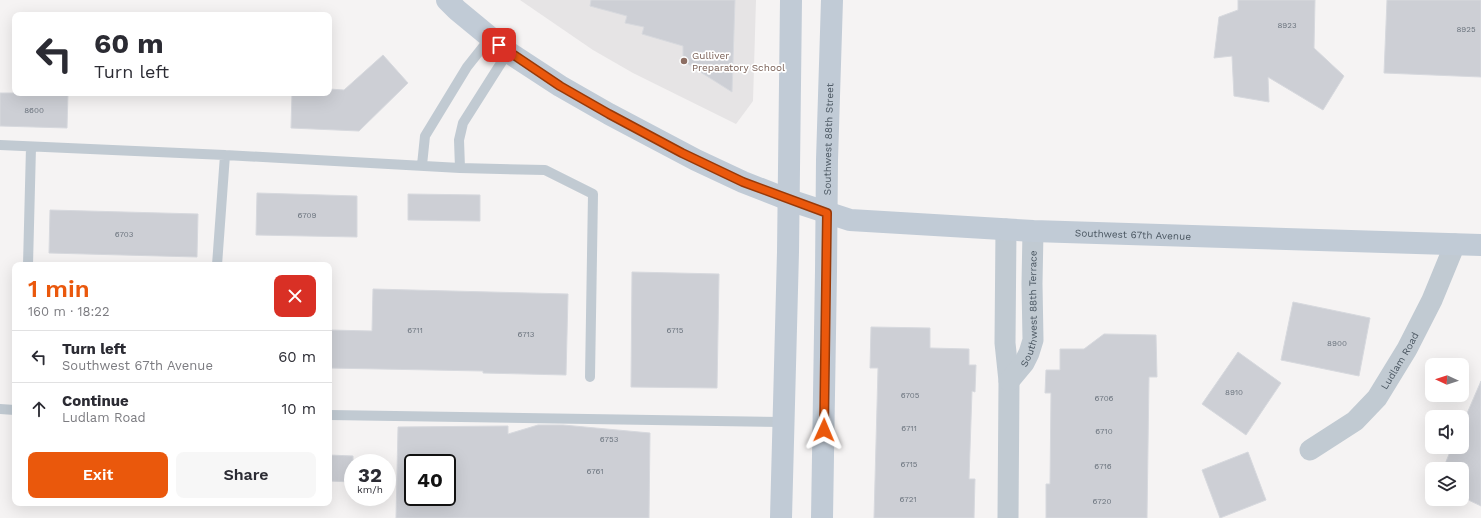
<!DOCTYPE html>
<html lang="en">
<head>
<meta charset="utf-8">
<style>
	body { margin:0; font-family:"Work Sans",sans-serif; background:#f7f7f7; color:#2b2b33; height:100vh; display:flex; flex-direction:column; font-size:15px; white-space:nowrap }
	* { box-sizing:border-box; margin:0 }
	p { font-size:13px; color:#7c7c81 }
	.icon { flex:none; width:22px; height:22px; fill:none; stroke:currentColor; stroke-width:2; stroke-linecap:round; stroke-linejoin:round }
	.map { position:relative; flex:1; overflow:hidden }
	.panel { position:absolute; left:12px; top:262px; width:320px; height:244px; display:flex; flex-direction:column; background:#fff; border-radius:8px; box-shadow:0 4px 16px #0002 }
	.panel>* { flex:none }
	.hud { position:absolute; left:12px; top:12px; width:320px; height:84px; border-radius:8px; box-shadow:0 4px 16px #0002; background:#fff; color:#2b2b33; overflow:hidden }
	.needle { width:26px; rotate:273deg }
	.tools { position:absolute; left:1425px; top:358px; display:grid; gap:8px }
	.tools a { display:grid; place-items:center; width:44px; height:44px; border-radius:8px; background:#fff; box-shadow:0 4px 16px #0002; font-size:20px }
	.speed { position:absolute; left:344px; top:454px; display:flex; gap:8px; font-size:20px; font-weight:700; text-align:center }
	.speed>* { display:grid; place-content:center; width:52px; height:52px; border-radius:50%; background:#fff; box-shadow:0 4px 16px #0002; line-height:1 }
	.speed small { font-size:10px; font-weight:400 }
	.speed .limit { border:2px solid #111; border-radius:6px; background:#fff; color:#111 }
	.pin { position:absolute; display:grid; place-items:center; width:34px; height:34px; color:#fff; margin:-17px; border-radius:8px; box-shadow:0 2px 6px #0006 }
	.me { position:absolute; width:44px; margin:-22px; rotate:1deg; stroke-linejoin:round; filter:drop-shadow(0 0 3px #0008) }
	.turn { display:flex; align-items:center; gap:14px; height:84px; padding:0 16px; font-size:18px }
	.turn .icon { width:52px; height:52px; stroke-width:2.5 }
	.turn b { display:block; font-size:28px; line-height:34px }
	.round { display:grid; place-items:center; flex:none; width:42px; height:42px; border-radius:8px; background:#f7f7f7 }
	.head { display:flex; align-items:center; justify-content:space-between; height:68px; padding:0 16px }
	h1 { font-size:24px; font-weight:600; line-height:30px; color:#ea580c }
	.cta { display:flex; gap:8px; margin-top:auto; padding:8px 16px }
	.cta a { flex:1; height:46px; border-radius:8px; background:#ea580c; color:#fff; font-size:16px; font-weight:600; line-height:46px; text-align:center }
	.cta a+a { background:#f7f7f7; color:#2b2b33 }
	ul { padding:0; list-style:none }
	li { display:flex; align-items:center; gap:12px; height:52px; padding:0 16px; border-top:1px solid #e1e1e2 }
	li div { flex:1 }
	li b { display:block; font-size:15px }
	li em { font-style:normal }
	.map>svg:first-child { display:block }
</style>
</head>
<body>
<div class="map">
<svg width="1481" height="518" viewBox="0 0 1481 518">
	<rect width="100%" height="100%" fill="#f5f3f3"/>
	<path fill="#e6e4e5" d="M 520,0 L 756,0 L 753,101 L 736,124 L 633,73 L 593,50 Z"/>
	<path fill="#cdcfd5" stroke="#d7d9de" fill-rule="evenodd" d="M 591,0 L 735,0 L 732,92 L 683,61 L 683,46 L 642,34 L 644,27 L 625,23 L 627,16 L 590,6 Z
		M 1238,0 L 1315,0 L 1314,48 L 1344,76 L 1323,110 L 1268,77 L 1269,102 L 1234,96 L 1232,56 L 1214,58 L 1219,17 L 1238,10 Z
		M 1387,0 L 1481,0 L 1481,77 L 1384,73 Z
		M 383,55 L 408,83 L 359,131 L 291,128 L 292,93 L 329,93 L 329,89 L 344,90 Z
		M 0,93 L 68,93 L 67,128 L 0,126 Z
		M 257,193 L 357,196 L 357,237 L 256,235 Z
		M 408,194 L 480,195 L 480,221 L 408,220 Z
		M 50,210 L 198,214 L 197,257 L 49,253 Z
		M 632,272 L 719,274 L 717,388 L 631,387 Z
		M 373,289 L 568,294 L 566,375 L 483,373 L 483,371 L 329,368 L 329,330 L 372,331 Z
		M 1293,302 L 1370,318 L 1359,376 L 1281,360 Z
		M 871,327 L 930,328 L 930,348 L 969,349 L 969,365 L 976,365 L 975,392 L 972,391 L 969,479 L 975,479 L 974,518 L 874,518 L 878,368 L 870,368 Z
		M 1104,334 L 1156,335 L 1157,377 L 1149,377 L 1147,518 L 1046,518 L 1046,484 L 1050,484 L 1051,393 L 1045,393 L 1046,370 L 1060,370 L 1060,349 L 1084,349 Z
		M 1238,352 L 1281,383 L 1246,435 L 1202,404 Z
		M 1481,381 L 1481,506 L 1462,497 L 1462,469 L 1443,469 L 1452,447 L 1462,447 L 1462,425 Z
		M 538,425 L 563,425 L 650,433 L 649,518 L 396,518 L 398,427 L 508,426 L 508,434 ZM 413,463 L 447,463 L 447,497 L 413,497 Z
		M 1248,452 L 1266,500 L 1220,518 L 1202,470 Z
		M 329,455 L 353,456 L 353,482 L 329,481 Z"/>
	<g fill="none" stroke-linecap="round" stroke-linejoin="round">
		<path stroke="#c1cad2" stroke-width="10" d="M 0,145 L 225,155 L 460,168 L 545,170 L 593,194 L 590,377
			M 422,165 L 425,136 L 467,67 L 490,38
			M 460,168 L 459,140 L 463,123 L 508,52
			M 28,265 L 31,147
			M 217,265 L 225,155
			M 0,409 L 15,410
			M 329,415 L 783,422"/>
		<g stroke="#c1cad2" stroke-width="21">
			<path d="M 1006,229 L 1005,343 L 1009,381 L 1008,518"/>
			<path id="s1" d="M 1009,381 L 1024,363 L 1029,353 L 1033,340 L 1032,284 L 1033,231"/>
			<path id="s2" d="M 1310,450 L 1355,421 L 1377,398 L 1407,349 L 1432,300 L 1455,244"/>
		</g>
		<g stroke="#c1cbd6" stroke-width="22">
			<path id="s3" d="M 447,0 L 457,10 L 508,52 L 560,86 L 609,114 L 696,160 L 743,182 L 789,200 L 850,220 L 1033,231 L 1481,245"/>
			<path d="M 781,518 L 788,252 L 791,0"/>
			<path id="s4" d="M 822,518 L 826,271 L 827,160 L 832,0"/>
		</g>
	</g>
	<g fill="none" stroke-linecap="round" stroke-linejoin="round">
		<defs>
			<path id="route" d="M 499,45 L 560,86 L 609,114 L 682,153 L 743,182 L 827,213 L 824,430"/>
		</defs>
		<use href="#route" stroke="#983908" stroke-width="10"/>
		<use href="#route" stroke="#ea580c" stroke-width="7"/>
	</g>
	<circle fill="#8d6e63" stroke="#fff" stroke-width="1.5" cx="684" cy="61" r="4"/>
	<g text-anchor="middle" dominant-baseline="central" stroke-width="3.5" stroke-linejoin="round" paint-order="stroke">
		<g font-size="8" fill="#6b747e">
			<text x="1287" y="25">8923</text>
			<text x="1466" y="29">8925</text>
			<text x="34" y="110">8600</text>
			<text x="307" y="215">6709</text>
			<text x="124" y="234">6703</text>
			<text x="415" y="330">6711</text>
			<text x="675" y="330">6715</text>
			<text x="526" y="334">6713</text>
			<text x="1337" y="343">8900</text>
			<text x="1234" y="392">8910</text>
			<text x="910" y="395">6705</text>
			<text x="1104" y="398">6706</text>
			<text x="909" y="428">6711</text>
			<text x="1104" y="431">6710</text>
			<text x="609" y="439">6753</text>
			<text x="909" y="464">6715</text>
			<text x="1103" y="466">6716</text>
			<text x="595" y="471">6761</text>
			<text x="908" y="499">6721</text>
			<text x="1102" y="501">6720</text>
		</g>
		<g font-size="10" fill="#785e54" stroke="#fff" text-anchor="start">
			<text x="692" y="55">Gulliver<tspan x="692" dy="12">Preparatory School</tspan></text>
		</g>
		<g font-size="10" fill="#4a5661" stroke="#fff">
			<text stroke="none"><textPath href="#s4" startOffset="379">Southwest 88th Street</textPath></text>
			<text stroke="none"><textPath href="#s3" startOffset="746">Southwest 67th Avenue</textPath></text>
			<text stroke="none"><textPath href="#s1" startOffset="79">Southwest 88th Terrace</textPath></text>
			<text stroke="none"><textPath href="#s2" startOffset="129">Ludlam Road</textPath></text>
		</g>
	</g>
</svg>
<div class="tools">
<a><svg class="needle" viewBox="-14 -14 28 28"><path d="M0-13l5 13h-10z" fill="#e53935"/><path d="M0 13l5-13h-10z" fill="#7c7c81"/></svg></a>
<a><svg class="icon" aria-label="sound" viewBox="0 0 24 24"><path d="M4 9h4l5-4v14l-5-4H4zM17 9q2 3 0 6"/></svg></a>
<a><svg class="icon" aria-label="layers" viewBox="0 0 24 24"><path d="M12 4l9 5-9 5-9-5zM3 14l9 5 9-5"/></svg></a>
</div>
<div class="speed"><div>32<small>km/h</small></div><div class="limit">40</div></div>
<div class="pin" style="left:499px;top:45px;background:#d93025"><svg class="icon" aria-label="arrive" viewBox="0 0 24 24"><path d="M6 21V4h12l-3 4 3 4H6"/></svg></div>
<svg class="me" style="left:824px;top:430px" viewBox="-20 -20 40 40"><path d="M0-17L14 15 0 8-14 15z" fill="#ea580c" stroke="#fff" stroke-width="4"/></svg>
<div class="hud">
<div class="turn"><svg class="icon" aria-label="left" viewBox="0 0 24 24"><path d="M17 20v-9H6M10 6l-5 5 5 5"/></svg><div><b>60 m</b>Turn left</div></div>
</div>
<section class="panel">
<div class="head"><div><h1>1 min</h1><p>160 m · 18:22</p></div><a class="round" style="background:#d93025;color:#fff"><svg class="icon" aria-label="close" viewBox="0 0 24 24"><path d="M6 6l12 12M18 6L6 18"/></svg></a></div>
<ul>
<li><svg class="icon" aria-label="left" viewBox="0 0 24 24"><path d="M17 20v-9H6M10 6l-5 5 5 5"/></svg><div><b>Turn left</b><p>Southwest 67th Avenue</p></div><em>60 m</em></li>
<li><svg class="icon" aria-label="ahead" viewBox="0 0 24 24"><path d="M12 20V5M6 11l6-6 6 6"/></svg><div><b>Continue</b><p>Ludlam Road</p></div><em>10 m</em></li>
</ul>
<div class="cta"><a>Exit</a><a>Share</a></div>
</section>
</div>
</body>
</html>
